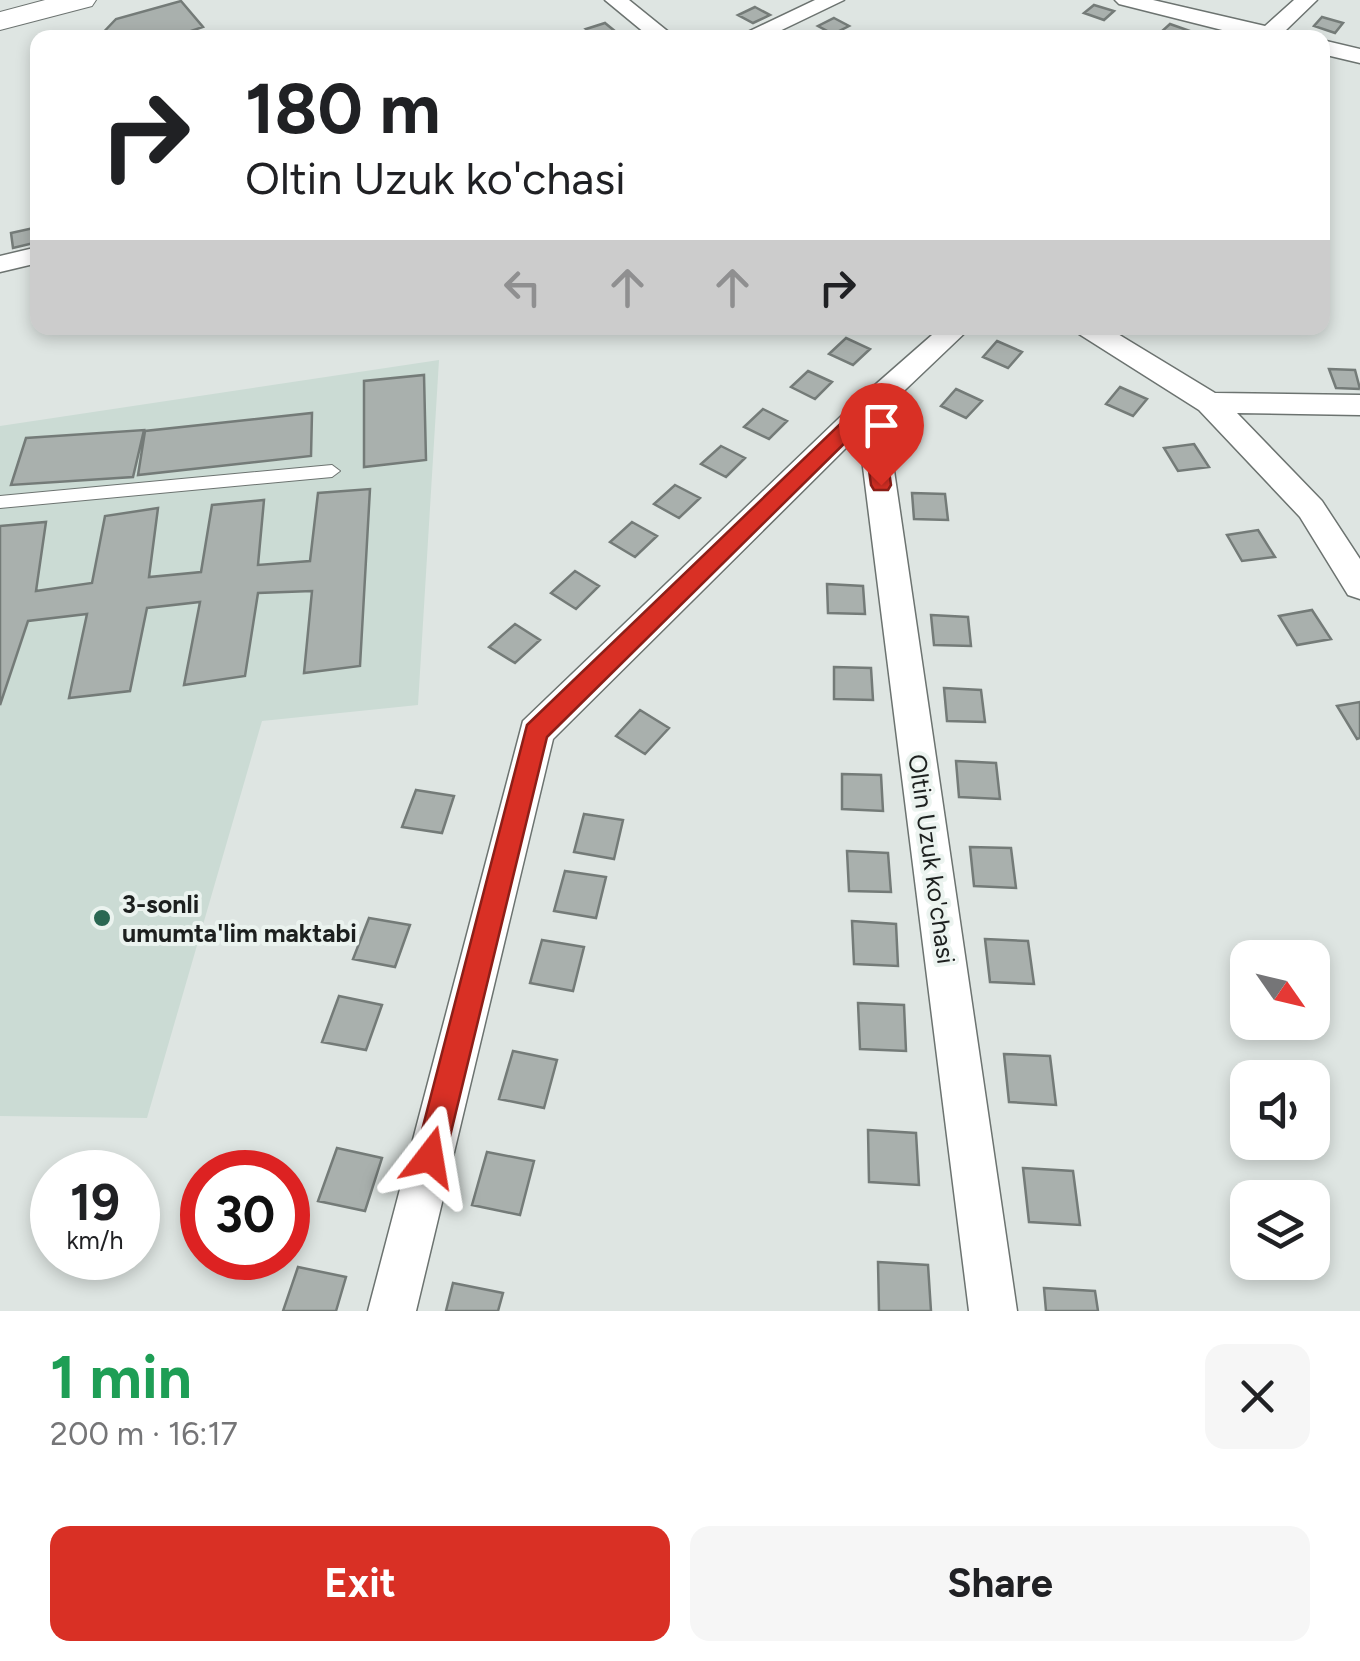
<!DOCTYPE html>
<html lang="en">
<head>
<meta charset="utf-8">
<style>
	body { margin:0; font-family:Figtree,sans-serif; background:#f6f6f6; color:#202124; height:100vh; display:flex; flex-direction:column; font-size:38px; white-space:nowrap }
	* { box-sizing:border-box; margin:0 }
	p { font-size:32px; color:#757577 }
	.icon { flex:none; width:55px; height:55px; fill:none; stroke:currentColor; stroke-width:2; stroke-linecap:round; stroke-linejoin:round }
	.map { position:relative; height:1311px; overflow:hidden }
	.side { display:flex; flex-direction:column; background:#fff; flex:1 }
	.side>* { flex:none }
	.hud { position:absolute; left:30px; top:30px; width:1300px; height:305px; border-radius:20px; box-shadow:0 5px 15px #0003; background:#fff; color:#202124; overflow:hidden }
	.needle { width:65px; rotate:124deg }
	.tools { position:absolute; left:1230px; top:940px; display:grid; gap:20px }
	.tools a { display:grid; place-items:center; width:100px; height:100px; border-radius:20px; background:#fff; box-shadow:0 5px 15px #0003; font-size:50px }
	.speed { position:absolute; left:30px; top:1150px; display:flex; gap:20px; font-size:50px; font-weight:700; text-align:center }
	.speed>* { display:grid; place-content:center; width:130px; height:130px; border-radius:50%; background:#fff; box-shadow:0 5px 15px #0003; line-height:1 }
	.speed small { font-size:25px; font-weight:400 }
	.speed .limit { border:15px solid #d22; background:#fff; color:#111 }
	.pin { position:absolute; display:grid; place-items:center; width:85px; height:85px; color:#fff; margin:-102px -42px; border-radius:50% 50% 50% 0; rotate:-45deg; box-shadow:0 0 10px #0007 }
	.pin .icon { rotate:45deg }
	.me { position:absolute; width:110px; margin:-55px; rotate:14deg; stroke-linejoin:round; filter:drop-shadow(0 0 8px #0008) }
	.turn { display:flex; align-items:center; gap:35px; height:210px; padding:0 50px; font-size:45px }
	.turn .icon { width:130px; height:130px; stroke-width:2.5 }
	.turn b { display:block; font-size:70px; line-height:85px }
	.lanes { display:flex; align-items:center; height:95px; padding:0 50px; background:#0003; justify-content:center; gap:50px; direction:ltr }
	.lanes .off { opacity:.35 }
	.round { display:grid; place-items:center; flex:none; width:105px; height:105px; border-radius:20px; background:#f6f6f6 }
	.headline { display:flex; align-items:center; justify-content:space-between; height:170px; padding:0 50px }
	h1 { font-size:60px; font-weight:700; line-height:75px; color:#1e9e55 }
	.action { display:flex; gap:20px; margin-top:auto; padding:20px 50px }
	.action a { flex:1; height:115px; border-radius:20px; background:#d93025; color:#fff; font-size:40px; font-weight:700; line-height:115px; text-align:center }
	.action a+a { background:#f6f6f6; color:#202124 }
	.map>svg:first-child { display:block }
</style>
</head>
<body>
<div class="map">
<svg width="1360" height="1311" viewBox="0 0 1360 1311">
	<rect width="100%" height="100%" fill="#dee5e2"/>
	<path fill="#cbdbd4" d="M 439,360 L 418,705 L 262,721 L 147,1118 L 0,1116 L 0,426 Z"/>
	<path fill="#a9b0ad" stroke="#747b78" stroke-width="2.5" d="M 181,1 L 203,27 L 188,32 L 186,38 L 98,38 L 116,19 Z
		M 1094,5 L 1114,11 L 1104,20 L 1084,13 Z
		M 755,7 L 770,15 L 753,23 L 738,15 Z
		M 1322,17 L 1343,23 L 1335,33 L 1314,26 Z
		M 834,18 L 849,26 L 833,34 L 818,26 Z
		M 605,23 L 616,32 L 597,37 L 586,29 Z
		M 1170,24 L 1190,31 L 1183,38 L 1160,33 Z
		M 38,227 L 38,242 L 13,248 L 11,233 Z
		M 846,338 L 870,349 L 853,365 L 829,354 Z
		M 997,341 L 1022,352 L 1008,368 L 983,357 Z
		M 1329,369 L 1355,370 L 1360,389 L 1336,388 Z
		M 808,371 L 832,382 L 815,399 L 791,387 Z
		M 424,375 L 426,460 L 364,467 L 364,381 Z
		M 1120,387 L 1147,399 L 1133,416 L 1106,404 Z
		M 956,389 L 982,401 L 966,418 L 941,406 Z
		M 763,409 L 787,421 L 769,439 L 744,427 Z
		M 312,413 L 311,456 L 138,475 L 145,431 Z
		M 144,430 L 133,477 L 11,485 L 26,438 Z
		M 1194,444 L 1209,467 L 1178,471 L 1164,448 Z
		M 721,446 L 745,458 L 726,477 L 701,464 Z
		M 675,485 L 700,498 L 679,518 L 654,504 Z
		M 370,489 L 360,666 L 304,673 L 312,591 L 258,593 L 245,676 L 184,685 L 200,602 L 147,608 L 130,691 L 69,698 L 87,614 L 28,621 L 0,705 L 0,526 L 46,522 L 36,591 L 92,583 L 105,516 L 158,508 L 149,577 L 201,572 L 212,505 L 264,500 L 258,565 L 310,561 L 318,493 Z
		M 912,493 L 945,494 L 948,520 L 914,519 Z
		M 632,522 L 657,536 L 635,557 L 610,542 Z
		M 1258,530 L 1275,557 L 1242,561 L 1227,535 Z
		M 575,571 L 599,586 L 576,609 L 551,593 Z
		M 827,584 L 863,586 L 865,614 L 828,613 Z
		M 1312,610 L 1331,639 L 1297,645 L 1279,616 Z
		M 931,615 L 968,617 L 971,646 L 934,645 Z
		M 515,624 L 540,640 L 515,663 L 489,647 Z
		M 834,667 L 871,668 L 873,700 L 834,699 Z
		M 944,688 L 981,690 L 985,722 L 947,721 Z
		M 1360,702 L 1360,738 L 1357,739 L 1337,706 Z
		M 640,710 L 669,728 L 645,754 L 616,736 Z
		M 956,761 L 996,763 L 1000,799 L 959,797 Z
		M 842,774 L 881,775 L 883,811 L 842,809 Z
		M 416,790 L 454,796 L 442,833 L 402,827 Z
		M 584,814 L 623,820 L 614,859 L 574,852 Z
		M 970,847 L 1011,848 L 1016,888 L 974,886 Z
		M 847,851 L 888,853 L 891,892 L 849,891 Z
		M 565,871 L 606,877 L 596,918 L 554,911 Z
		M 369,918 L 410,925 L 395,967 L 353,959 Z
		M 852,921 L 896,924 L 898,966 L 854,964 Z
		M 985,939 L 1028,941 L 1034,984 L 990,982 Z
		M 542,940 L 584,947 L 573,991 L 530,983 Z
		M 339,996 L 382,1005 L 366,1050 L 322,1042 Z
		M 858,1003 L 904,1005 L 906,1051 L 860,1049 Z
		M 513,1051 L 557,1060 L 544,1108 L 499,1099 Z
		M 1004,1054 L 1050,1056 L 1056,1105 L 1009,1102 Z
		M 868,1130 L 916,1133 L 919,1185 L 869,1182 Z
		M 337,1148 L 382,1158 L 365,1211 L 318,1201 Z
		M 487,1152 L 534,1161 L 520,1215 L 472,1205 Z
		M 1023,1168 L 1073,1171 L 1080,1225 L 1029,1222 Z
		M 878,1262 L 928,1265 L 931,1311 L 879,1311 Z
		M 298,1267 L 346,1277 L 336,1311 L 283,1311 Z
		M 453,1283 L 503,1293 L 498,1311 L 446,1311 Z
		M 1044,1288 L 1095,1291 L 1098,1311 L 1046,1311 Z"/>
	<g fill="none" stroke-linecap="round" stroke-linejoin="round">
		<defs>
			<path id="service" d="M 332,465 L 340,471 L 332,477 L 0,508 L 0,496 Z"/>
			<path id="minor" d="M 605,0 L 629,0 L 676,38 L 651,38 Z
				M 815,0 L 844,0 L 765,38 L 735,38 Z
				M 1115,0 L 1153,0 L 1265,26 L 1294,0 L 1317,0 L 1285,31 L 1298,38 L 1254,38 L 1119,4 Z
				M 1322,40 L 1360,49 L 1360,63 L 1322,54 Z
				M 38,247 L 38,263 L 0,272 L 0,256 Z
				M 940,328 L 970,328 L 885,409 L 1017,1311 L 969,1311 L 859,435 L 553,739 L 416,1311 L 368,1311 L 523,721 L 859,399 Z
				M 1075,328 L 1108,328 L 1215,393 L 1360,395 L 1360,415 L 1237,413 L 1322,501 L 1360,559 L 1360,599 L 1348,595 L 1300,517 L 1199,410 L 1079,334 Z"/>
			<path id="secondary" d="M 45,0 L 96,0 L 92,6 L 0,30 L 0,12 Z"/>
		</defs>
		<use href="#service" stroke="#6c7370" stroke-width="2"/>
		<use href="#minor" stroke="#6c7370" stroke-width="3"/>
		<use href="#secondary" stroke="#6c7370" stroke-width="2"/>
		<use href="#service" fill="#fff" fill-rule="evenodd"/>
		<use href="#minor" fill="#fff" fill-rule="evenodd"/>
		<use href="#secondary" fill="#fff" fill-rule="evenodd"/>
	</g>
	<path fill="#d93025" stroke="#8d1f18" stroke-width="2.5" d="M 870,400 L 880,406 L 891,485 L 888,490 L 874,490 L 871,485 L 863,425 L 547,737 L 445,1157 L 440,1167 L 430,1172 L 420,1167 L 415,1157 L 527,725 L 863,402 Z"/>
	<circle fill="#2a6752" stroke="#ebf3ef" stroke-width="4" cx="102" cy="918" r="10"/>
	<g text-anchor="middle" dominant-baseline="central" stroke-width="8" stroke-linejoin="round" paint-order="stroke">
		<g font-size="25" fill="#1d201f" stroke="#ebf3ef">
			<text transform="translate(932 859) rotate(82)">Oltin Uzuk ko'chasi</text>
		</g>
		<g font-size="25" font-weight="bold" fill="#1d201f" stroke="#ebf3ef" text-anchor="start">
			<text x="122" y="904">3-sonli<tspan x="122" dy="29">umumta'lim maktabi</tspan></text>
		</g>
	</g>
</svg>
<div class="tools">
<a><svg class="needle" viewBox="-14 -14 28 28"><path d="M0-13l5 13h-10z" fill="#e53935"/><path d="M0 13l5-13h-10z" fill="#757577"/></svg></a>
<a><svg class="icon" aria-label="sound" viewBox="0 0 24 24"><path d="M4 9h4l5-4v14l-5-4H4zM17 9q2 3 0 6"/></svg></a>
<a><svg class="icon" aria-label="layers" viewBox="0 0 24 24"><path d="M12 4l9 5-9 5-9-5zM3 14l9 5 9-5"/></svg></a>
</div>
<div class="speed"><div>19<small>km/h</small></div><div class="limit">30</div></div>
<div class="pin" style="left:881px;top:485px;background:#d93025"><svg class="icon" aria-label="arrive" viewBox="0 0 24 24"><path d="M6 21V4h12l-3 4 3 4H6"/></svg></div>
<svg class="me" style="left:430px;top:1157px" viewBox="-20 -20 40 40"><path d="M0-17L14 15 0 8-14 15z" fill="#d93025" stroke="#fff" stroke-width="4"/></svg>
<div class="hud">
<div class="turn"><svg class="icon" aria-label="right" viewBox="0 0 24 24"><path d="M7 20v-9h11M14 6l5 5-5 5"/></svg><div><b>180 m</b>Oltin Uzuk ko'chasi</div></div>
<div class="lanes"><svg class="icon off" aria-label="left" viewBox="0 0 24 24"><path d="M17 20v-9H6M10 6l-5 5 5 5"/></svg><svg class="icon off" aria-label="ahead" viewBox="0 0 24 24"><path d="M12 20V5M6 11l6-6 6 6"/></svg><svg class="icon off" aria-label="ahead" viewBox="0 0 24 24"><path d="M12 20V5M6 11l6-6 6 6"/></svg><svg class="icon" aria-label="right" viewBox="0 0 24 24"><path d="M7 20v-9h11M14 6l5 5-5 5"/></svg></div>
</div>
</div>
<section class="side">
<div class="headline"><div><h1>1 min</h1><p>200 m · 16:17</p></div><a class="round"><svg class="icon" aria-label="close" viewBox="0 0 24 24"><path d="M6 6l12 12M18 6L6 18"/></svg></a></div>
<div class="action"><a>Exit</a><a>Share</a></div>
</section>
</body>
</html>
